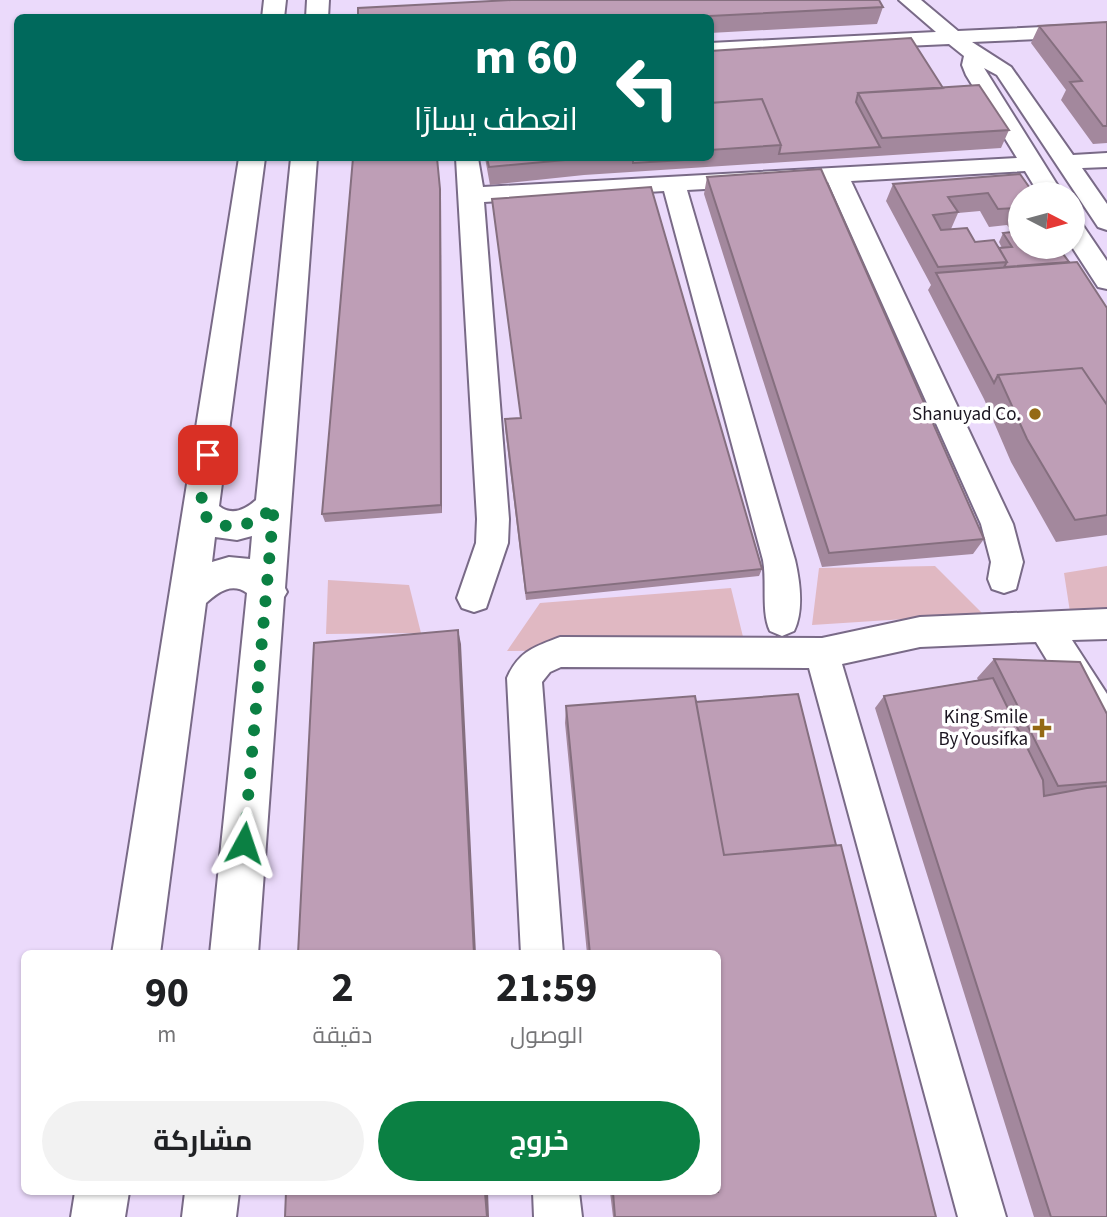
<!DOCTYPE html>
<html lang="ar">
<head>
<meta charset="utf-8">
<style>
	body { margin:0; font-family:"Source Sans 3",Cairo,sans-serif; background:#f2f2f2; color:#202124; direction:rtl; height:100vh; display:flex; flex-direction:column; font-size:26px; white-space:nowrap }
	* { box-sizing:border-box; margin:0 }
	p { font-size:23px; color:#757577 }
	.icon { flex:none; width:38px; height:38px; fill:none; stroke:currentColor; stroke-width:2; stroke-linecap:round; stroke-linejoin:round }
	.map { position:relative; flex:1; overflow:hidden; direction:ltr }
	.details { position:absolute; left:21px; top:950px; width:700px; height:245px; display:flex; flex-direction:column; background:#fff; border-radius:10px; box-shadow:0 2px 5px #0004; direction:rtl }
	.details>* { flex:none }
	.top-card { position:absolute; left:14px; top:14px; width:700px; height:147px; border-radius:10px; box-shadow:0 2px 5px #0004; direction:rtl; background:#00695c; color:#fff; overflow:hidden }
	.needle { width:46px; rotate:96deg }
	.fabs { position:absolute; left:1008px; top:182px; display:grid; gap:14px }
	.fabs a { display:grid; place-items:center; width:77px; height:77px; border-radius:50%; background:#fff; box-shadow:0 2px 5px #0004; font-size:35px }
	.pin { position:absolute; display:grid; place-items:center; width:60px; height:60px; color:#fff; margin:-30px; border-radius:14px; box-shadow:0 4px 10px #0006 }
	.me { position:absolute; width:77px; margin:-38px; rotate:5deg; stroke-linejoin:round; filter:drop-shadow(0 0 5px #0008) }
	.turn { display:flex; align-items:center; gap:24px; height:147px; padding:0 21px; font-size:32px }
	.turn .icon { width:91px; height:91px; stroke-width:2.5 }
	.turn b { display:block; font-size:49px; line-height:60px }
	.eta { display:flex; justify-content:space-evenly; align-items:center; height:119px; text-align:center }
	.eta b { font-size:42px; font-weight:700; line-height:49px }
	.action { display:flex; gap:14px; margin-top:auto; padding:14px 21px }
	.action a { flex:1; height:80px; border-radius:42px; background:#0b8043; color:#fff; font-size:28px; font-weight:700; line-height:80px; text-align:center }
	.action a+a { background:#f2f2f2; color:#202124 }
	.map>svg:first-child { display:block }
</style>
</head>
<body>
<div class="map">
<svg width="1107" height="1217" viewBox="0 0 1107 1217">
	<rect width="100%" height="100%" fill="#ebdafb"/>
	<path fill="#e0b8c2" d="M 935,566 L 983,614 L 812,625 L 819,568 Z
		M 1107,566 L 1107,619 L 1072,625 L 1064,573 Z
		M 328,580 L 409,585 L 421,633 L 326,634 Z
		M 731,588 L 746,649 L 507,651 L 540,603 Z"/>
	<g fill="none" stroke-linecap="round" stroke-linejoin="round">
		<defs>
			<path id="minor" d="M 899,0 L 921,0 L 958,31 L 1107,24 L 1107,36 L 972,42 L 1011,67 L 1073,155 L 1107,153 L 1107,167 L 1082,168 L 1107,204 L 1107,230 L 1098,227 L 997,75 L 984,68 L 1063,194 L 1039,194 L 1025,171 L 851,181 L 1013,524 L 1023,562 L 1016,589 L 1004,593 L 992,589 L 988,579 L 991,562 L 981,524 L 828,182 L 687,190 L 795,560 C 800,582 804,610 794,631 L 782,636 L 770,631 C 761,612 767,582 763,560 L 664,191 L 484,202 L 509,519 L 508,543 L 486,608 L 474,612 L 462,608 L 457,598 L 476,543 L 477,519 L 456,158 L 478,158 L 483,187 L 1017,158 L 966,75 L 962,65 L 964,56 L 949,44 L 710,55 L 710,43 L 936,32 Z
				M 1073,221 L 1082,224 L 1107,261 L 1107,289 L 1098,287 L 1072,247 Z
				M 1107,609 L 1107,639 L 1072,640 L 1107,694 L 1107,743 L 1094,738 L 1036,642 L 920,647 L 842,664 L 1006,1217 L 958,1217 L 809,668 L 561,667 L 550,672 L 542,682 L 563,954 L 521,954 L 507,678 C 519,651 534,647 560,637 L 822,638 L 920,617 Z
				M 533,1192 L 579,1192 L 582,1217 L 534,1217 Z"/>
			<path id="tertiary" d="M 264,0 L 286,0 L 284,18 L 262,18 Z
				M 307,0 L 329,0 L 328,18 L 306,18 Z
				M 239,158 L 265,158 L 219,506 C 232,516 245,510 256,500 L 291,158 L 317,158 L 285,588 L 287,592 L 284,597 L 258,954 L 210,954 L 247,593 C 232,582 218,592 206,603 L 160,954 L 112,954 ZM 252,536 L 250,559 L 229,557 L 212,562 L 215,537 L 237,540 Z
				M 75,1192 L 129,1192 L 125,1217 L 71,1217 Z
				M 185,1192 L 239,1192 L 236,1217 L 182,1217 Z"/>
		</defs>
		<use href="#minor" stroke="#796a87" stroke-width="4"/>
		<use href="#tertiary" stroke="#796a87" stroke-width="4"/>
		<use href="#minor" fill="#fff" fill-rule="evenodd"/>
		<use href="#tertiary" fill="#fff" fill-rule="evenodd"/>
	</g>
	<path fill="#a3889d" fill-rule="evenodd" d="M 883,7 L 877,24 L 710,33 L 710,18 L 358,18 Z
		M 1107,22 L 1107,143 L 1093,144 L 1061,100 L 1066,90 L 1031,43 L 1039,26 Z
		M 710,51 L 943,88 L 1009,130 L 1001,148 L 584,175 L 490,185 L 485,158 L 710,158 Z
		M 707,177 L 984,539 L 973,554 L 822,567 L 704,194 Z
		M 893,184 L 1020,194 L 1020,247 L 1069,262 L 1107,308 L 1107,535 L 1056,542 L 1011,462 L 984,399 L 928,290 L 931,285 L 886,201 ZM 980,211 L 989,227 L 1007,225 L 1012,232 L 1003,233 L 999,242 L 1002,248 L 999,248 L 975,242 L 951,229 L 958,213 Z
		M 441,198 L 442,513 L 325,522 L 322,514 Z
		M 492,199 L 762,569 L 759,576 L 526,600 L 505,428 L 521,418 Z
		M 994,659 L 1107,714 L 1107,1217 L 1034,1217 L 875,708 L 884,696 L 978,680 L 977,678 Z
		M 696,702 L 836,845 L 936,1217 L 613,1217 L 610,1192 L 718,1192 L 718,954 L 587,954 L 565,723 L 566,706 Z"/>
	<path fill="#856f7f" d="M 437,158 L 441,198 L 442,513 L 441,505 Z
		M 458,630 L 461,644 L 476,954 L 474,954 Z
		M 485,1192 L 488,1192 L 489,1217 L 487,1217 Z"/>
	<path fill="#be9eb6" stroke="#856f7f" stroke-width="2" d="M 511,0 L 879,0 L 883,7 L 670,18 L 358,18 L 358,8 Z
		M 1107,22 L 1107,126 L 1103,126 L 1070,82 L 1082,81 L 1039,26 Z
		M 911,38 L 943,88 L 858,93 L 856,102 L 880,147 L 779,154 L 781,145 L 762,99 L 710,103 L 710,51 Z
		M 979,85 L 1009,130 L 882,138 L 858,93 Z
		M 762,99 L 781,145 L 710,150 L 710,103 Z
		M 353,158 L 437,158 L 440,189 L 441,505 L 322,514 Z
		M 487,158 L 587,158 L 489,167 Z
		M 633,158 L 682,158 L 683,160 L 633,163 Z
		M 821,169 L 984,539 L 829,553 L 707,177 Z
		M 1020,174 L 1034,194 L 1020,194 L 1020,214 L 1016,208 L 998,209 L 988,193 L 948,197 L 958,212 L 933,215 L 941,230 L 967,228 L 975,242 L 994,240 L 1007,262 L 938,267 L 893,184 Z
		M 651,187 L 762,569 L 526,593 L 505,419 L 521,418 L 492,199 Z
		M 1020,231 L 1020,247 L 1058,247 L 1069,262 L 1004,267 L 1007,262 L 999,248 L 1012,247 L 1003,233 Z
		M 1077,262 L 1107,308 L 1107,405 L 1082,368 L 998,375 L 994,383 L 936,273 Z
		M 1082,368 L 1107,405 L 1107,515 L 1075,520 L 1027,439 L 998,375 Z
		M 458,630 L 474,954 L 298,954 L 314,643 Z
		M 994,659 L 1080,662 L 1107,714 L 1107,782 L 1058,786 Z
		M 993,678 L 1043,780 L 1044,796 L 1087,788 L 1107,786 L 1107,1217 L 1051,1217 L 884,696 Z
		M 798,694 L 836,845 L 724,855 L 696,702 Z
		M 695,696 L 724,855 L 841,845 L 936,1217 L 615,1217 L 613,1192 L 718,1192 L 718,954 L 590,954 L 566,706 Z
		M 286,1192 L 485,1192 L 487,1217 L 285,1217 Z"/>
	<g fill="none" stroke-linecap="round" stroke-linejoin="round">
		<path stroke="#0b8043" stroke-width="12" stroke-dasharray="0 21.6" d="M 208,455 L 200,509 C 217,537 257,527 274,505 L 244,843"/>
	</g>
	<g fill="#946914" stroke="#fff" stroke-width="2.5">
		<circle cx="1035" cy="414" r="7"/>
		<path d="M1038.5 717.5h7v7h7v7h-7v7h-7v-7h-7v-7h7z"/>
	</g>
	<g text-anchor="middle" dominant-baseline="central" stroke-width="7" stroke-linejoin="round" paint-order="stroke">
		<g font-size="19" fill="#1b1520" stroke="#fff" text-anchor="end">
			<text x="1021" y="414">Shanuyad Co.</text>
			<text x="1028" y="717">King Smile<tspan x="1028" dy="22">By Yousifka</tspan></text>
		</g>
	</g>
</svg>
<div class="fabs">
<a><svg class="needle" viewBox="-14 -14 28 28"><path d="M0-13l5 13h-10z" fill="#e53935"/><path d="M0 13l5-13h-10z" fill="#757577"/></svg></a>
</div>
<div class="pin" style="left:208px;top:455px;background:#d93025"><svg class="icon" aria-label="arrive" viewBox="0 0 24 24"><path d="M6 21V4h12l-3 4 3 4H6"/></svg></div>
<svg class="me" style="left:244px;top:843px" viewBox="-20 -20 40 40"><path d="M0-17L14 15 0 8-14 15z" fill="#0b8043" stroke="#fff" stroke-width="4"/></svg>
<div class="top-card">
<div class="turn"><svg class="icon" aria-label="left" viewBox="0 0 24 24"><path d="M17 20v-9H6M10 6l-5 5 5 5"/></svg><div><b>60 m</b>انعطف يسارًا</div></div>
</div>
<section class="details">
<div class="eta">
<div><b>21:59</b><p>الوصول</p></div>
<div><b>2</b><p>دقيقة</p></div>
<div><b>90</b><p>m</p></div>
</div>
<div class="action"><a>خروج</a><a>مشاركة</a></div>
</section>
</div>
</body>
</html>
